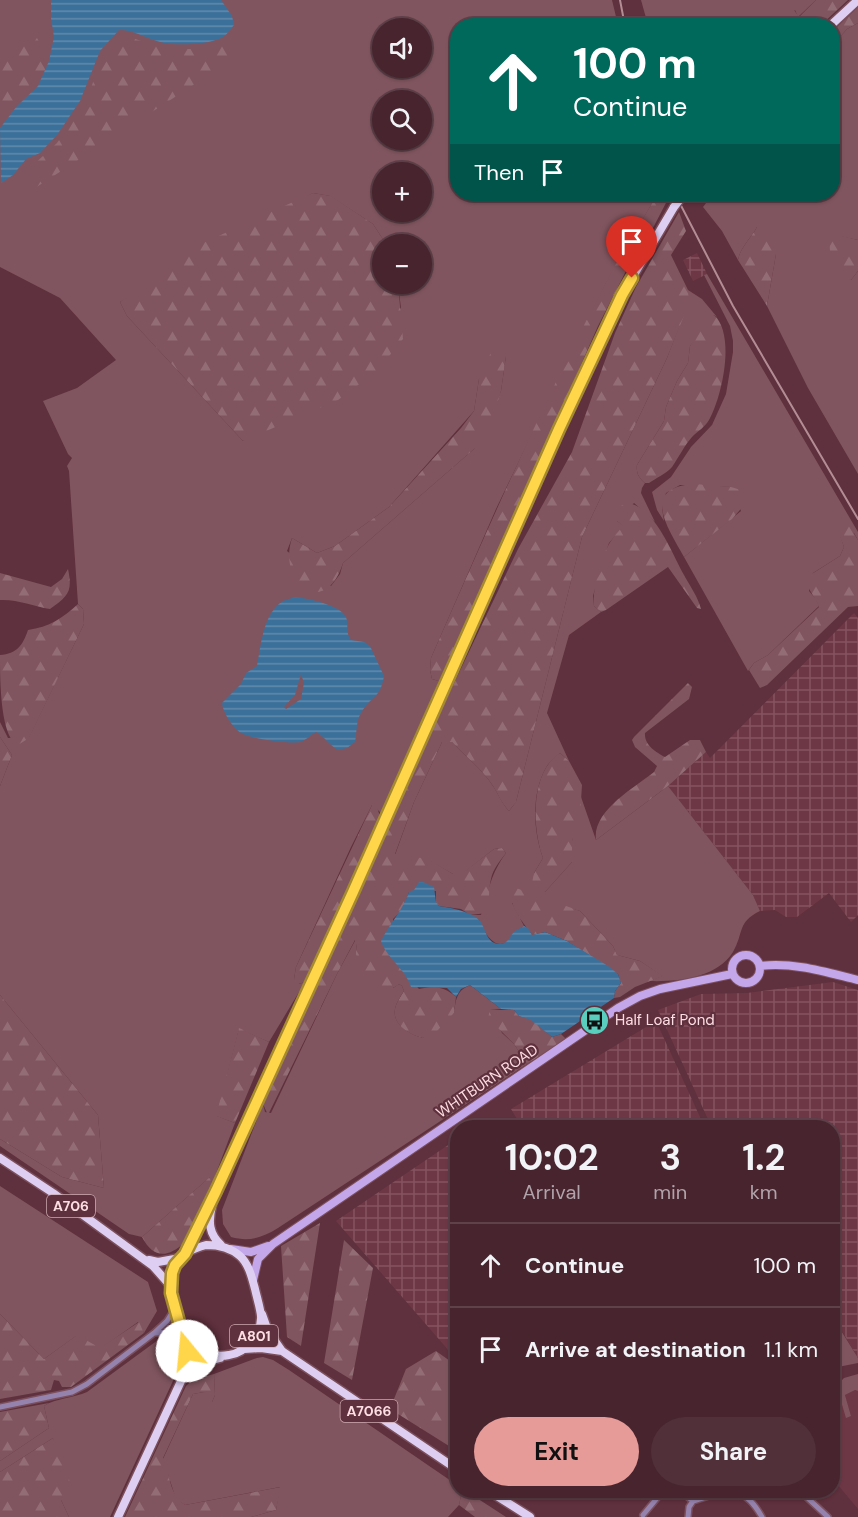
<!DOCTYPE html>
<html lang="en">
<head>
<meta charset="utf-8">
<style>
	body { margin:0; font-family:"DM Sans",sans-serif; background:#51303a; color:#f1f3f6; height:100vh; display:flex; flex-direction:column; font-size:22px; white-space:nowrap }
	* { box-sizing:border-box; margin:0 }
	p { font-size:20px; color:#b0a4aa }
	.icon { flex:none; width:33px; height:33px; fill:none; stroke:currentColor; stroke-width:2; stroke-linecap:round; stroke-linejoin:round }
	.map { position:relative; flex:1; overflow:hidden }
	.panel { position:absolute; left:450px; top:1120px; width:390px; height:378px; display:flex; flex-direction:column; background:#47242e; border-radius:24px; box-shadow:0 2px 4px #0004,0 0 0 2px #5f414a }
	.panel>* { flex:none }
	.guide { position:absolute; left:450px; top:18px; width:390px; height:183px; border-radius:24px; box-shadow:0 2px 4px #0004,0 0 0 2px #5f414a; background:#00695c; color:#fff; overflow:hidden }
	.tools { position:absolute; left:372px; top:18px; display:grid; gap:12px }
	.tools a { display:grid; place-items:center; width:60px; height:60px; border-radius:50%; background:#47242e; box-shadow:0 2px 4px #0004,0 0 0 2px #5f414a; font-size:30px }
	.pin { position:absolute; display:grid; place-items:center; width:51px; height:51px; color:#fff; margin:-62px -26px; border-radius:50% 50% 50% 0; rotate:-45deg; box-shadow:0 0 6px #0007 }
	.pin .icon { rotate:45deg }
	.me { position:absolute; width:66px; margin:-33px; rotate:343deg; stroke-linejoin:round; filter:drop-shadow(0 0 4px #0008) }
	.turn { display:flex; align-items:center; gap:21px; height:126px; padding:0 24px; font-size:27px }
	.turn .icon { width:78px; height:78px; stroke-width:2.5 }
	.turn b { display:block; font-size:42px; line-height:51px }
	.then { display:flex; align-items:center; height:57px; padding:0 24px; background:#0003; gap:12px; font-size:22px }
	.eta { display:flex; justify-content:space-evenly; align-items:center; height:102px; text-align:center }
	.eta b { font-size:36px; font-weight:700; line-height:42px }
	.cta { display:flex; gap:12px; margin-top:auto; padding:12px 24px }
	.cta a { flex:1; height:69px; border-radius:36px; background:#e69b98; color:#111; font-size:24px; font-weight:700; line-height:69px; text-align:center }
	.cta a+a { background:#51303a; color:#f1f3f6 }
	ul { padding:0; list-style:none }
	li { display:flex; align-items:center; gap:18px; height:84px; padding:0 24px; border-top:2px solid #5f414a }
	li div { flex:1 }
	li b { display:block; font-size:22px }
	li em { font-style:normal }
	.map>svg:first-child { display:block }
</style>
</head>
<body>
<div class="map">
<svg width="858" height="1517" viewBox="0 0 858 1517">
	<defs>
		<pattern id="industrial-grid" width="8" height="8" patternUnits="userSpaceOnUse" patternTransform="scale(1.5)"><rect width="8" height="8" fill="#6e3746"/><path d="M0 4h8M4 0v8" fill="none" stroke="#845461"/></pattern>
		<pattern id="forest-firs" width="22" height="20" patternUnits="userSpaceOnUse" patternTransform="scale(1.5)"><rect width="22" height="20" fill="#80555f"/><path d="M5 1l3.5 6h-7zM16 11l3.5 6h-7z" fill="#936d76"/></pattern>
		<pattern id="water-rules" width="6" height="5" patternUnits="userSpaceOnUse" patternTransform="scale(1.5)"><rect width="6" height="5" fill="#3b709a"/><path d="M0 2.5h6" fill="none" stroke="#628bad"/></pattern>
	</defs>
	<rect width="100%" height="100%" fill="#5f303d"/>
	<path fill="#6e3746" d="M 832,1383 L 838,1384 L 838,1391 L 851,1416 L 845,1395 L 855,1390 L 858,1391 L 858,1509 L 833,1479 Z"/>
	<path fill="url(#industrial-grid)" d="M 697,253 L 707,274 L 693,281 L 683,260 Z
		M 854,613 L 858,618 L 858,915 L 851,922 L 829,893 L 797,917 L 786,917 L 775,910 L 760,911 L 753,895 L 668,786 L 706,752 L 710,758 Z
		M 833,982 L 858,990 L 858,1358 L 833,1316 L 832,1128 L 712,1128 L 658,1010 L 701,994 L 747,993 Z
		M 656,1021 L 705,1128 L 520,1128 L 522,1127 L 511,1109 Z
		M 457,1139 L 457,1360 L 336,1221 Z"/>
	<path fill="#80555f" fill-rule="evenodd" d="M 0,0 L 612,0 L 618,25 L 458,26 L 458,194 L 671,194 L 668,199 L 654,200 L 607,281 L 568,359 L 496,509 L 431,658 L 430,670 L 432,679 L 439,681 L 380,816 L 380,812 L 372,805 L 351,847 L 296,967 L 294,979 L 299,984 L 305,982 L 269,1042 L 239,1029 L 217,1116 L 235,1123 L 212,1184 L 210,1177 L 142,1237 L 129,1234 L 0,1146 L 0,1139 L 62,1177 L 104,1188 L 98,1115 L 0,995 L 0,786 L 12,755 L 0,737 L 0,722 L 8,738 L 29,737 L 84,624 L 83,609 L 78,604 L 69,471 L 67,466 L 72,458 L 68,454 L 43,401 L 77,388 L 116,360 L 60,298 L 0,267 ZM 382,28 L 422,28 L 422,68 L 382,68 ZM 382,100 L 422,100 L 422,140 L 382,140 ZM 382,172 L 422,172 L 422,212 L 382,212 ZM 313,193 L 330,196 L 373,224 L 386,244 L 422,244 L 422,284 L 398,284 L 401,308 L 243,441 L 127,316 L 120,302 ZM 506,356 L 501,391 L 474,449 L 343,563 L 340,574 L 331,586 L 287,551 L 292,538 L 317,553 L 335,546 L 389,507 L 474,411 L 479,379 Z
		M 641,0 L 816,0 L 798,17 L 795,10 L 775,26 L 648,25 Z
		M 858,23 L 858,240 L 830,234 L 851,280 L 858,271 L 858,474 L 808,388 L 767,306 L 776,254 L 757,227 C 751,238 740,248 738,260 L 722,231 L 703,207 L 713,194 L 832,194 L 833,45 L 847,29 Z
		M 707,274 L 858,532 L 858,540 L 854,533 L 838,529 L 844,547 L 840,556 L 813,573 L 809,591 L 816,599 L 819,606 L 768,655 L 754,663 L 748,671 L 684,557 L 741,511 L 731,487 L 680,485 L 666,493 L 662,508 L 664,521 L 657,510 L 652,492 L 671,477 L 691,447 L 712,425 L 726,394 L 733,352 L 733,341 L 730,326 L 704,275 Z
		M 688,290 L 702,299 L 717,317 L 714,315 L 690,346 L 688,363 L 677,381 L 666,407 L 664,421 L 637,465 C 636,473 639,478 645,483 L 642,488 L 641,493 L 655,522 L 634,503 L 617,521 L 624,526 L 609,543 L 604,557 L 593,596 L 594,606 L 601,612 L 569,635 L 547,713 L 569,761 L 560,753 C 556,757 550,761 547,766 C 531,792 533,831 543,858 L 534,873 L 545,892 L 572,862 L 572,841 L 580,794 L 596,840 L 668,786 L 753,895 L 760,911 C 737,922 744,933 733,952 C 717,978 677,982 649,981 L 662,976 L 640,961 L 617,955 L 613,946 L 580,911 L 566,907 L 512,903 L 524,926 C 517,930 515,934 510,939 C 495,954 484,931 479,920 L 470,915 L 481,915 C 488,892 491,873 506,853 L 502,848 L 494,849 L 462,874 L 453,874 L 428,860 L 395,855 L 414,802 L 442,742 L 452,742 C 465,756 483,770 493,786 C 499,795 501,802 509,811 L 516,802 L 582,537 L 667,358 L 688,303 Z
		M 356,939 L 356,953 L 393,988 L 399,984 L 402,986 L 404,991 C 401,996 396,1003 395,1009 C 392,1025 411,1035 423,1038 L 454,1013 C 456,1000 456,991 470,985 L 501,1009 L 490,1010 L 502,1033 L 514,1044 L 527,1064 L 278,1228 C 262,1238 249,1242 231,1237 L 223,1224 L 222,1210 L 263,1104 L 265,1112 L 271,1113 L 337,974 Z
		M 0,1186 L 148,1282 L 157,1311 L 144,1333 L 138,1322 L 100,1349 L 76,1336 L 44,1359 L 0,1314 Z
		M 832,1316 L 858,1358 L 858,1363 L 833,1368 Z
		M 162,1337 L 178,1370 L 110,1517 L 69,1517 L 61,1500 L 53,1438 L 0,1472 L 0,1461 L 49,1428 L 44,1406 C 56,1398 74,1398 87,1392 Z
		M 263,1357 L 273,1360 L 289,1370 L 457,1485 L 458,1491 L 462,1491 L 459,1505 L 448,1517 L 251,1517 L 276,1510 L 280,1487 L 185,1505 L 176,1499 L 163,1459 L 193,1394 L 204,1392 L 212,1402 L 215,1395 L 214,1374 L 257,1358 Z
		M 858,1374 L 858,1391 L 855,1390 L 845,1395 L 851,1416 L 846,1418 L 838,1391 L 838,1384 L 844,1378 Z"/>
	<path fill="url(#forest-firs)" d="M 816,0 L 848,0 L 821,25 L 775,25 L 794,10 L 799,17 Z
		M 858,7 L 858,23 L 847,29 L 833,45 L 833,31 Z
		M 124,35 L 164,49 L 190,49 L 229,42 L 241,54 L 32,190 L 30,168 L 57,143 L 88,97 L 103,53 Z
		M 37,38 L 49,61 L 38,86 L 17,106 L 0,128 L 0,65 L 18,47 Z
		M 313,193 L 331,196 L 373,224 L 386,244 L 382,244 L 382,284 L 398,284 L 403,339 L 377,371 L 338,400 L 243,441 L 127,316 L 120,302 L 201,244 Z
		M 668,199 L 654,226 L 628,267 L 598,326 L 497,555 L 439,681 L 432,679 L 430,670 L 431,658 C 486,532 542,405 606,282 C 621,254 638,227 654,200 Z
		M 679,212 L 686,231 L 671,255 L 688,290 L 689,303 L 667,358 L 582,537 L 516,802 L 509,811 C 501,802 499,796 493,786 C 483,770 465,756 452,742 L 442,742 L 414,802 L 395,854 L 428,859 L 453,874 L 461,874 L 494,849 L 502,848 L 506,853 C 500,861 493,869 491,879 C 488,890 490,902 487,913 L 470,915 L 461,909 L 439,906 L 436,902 L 436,891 L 409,892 L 403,909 L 393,919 L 397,964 L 419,989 C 434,986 444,986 456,997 L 454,1013 L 437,1031 L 423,1038 C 410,1035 392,1025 395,1009 C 396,1003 401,996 404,991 L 402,986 L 399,984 C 395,987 391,990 386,989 C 372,987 359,967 356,954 C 356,948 357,945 355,940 L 337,974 L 268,1115 L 263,1104 L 435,723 L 518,549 L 572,452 L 615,333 L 636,287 Z
		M 757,227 L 775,228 L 776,254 L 767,306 L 738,260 C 740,248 751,238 757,227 Z
		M 830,233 L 858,240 L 858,271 L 851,280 L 838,276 C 830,262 829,250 830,233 Z
		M 714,315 C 736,335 722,397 709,420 C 705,427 698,431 692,437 C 684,446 679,457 672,467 C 666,474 656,478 649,483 L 645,483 C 639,478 636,473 637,465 L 664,421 L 666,407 L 677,381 L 688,363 L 690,346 L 706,319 Z
		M 501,346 L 506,356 L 501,391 L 488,432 L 474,449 L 343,563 C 325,620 277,583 292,538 L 317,553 L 335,546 L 389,507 L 461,428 L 474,411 L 479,379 L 483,366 L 491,353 Z
		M 695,484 L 731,487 L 744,491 L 746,503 L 732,519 L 684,557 C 668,528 639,487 695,484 Z
		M 626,503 C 654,504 672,554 684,575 C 690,586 698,597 701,609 L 697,608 L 668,567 L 606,610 L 601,612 L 594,606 C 592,590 601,555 611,541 C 614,536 619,531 623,526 L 617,521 L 615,516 L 619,507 Z
		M 841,521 L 848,524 L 858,540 L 858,606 L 848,607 L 767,685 L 760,688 L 749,670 L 754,663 L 768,655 L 819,607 C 815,595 806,590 807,577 L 840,556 L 844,547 L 837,529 Z
		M 68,569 C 73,592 68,596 50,609 C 33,606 17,599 0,600 L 0,573 L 51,587 L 62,579 Z
		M 78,604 L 83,609 L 84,624 L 29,738 L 18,745 C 0,738 0,677 0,655 C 17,654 23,645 28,630 C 49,627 63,618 78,604 Z
		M 688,683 L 692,687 L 689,699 L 645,733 C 644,745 656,752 665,757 L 690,740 L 700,740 L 706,752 L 668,786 L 596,840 C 592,811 634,788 654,772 L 657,766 L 635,747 L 632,740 L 634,737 Z
		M 0,737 L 12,755 L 0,786 Z
		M 560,753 L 569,761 L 582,785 L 580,816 L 572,841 L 572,862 L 545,892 L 531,888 L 534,873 L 543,858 C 532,828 530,772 560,753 Z
		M 372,805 L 376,805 L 380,816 L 305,982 L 295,985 L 294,979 L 296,967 Z
		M 516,888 L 580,911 L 613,946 L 617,955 L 640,961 L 663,976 L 635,987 L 620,997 L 614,998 L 615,991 L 621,983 L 618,974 L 567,941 L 545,932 L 532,935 C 524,922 508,908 512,890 Z
		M 0,995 L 98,1115 L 104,1188 L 62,1177 L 0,1139 Z
		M 490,1010 L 514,1010 L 519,1016 L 531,1019 L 552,1037 L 561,1034 L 566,1039 L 527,1064 L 514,1044 L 488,1018 Z
		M 239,1028 L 269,1042 L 235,1123 L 216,1116 Z
		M 211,1176 L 212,1184 L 185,1242 C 167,1259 153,1258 142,1237 Z
		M 320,1223 L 301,1346 L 287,1337 L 281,1246 Z
		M 344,1240 L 373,1268 L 352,1380 L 324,1363 Z
		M 0,1314 L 44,1359 L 77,1335 L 100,1348 L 139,1322 L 144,1333 L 71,1387 L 62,1387 L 59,1381 L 54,1380 L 51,1390 L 0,1399 Z
		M 436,1351 L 457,1366 L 457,1451 L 390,1409 L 406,1369 Z
		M 203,1370 L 207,1376 L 214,1374 L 215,1395 L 212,1402 L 207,1402 L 204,1392 L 193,1394 L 163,1458 L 167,1462 C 169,1479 171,1495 185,1505 L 281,1487 L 276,1510 L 251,1517 L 125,1517 L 186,1386 Z
		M 49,1403 L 44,1406 L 49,1428 L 0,1461 L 0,1412 Z
		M 53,1438 L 72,1487 L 61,1500 L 69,1517 L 0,1517 L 0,1472 Z
		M 462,1491 L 466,1491 L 506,1517 L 475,1517 L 459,1505 Z"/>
	<path fill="url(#water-rules)" fill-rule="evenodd" d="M 51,0 L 221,0 L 232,16 L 234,25 C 230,30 227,35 221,38 C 207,45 174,46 160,42 C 145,38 134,30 119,30 L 100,51 L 80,101 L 57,135 L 40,153 L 26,159 L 13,175 L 1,183 L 0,128 L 17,106 L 38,86 L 49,61 L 54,37 L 51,18 Z
		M 296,597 C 309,599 340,605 346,617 C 349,625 345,632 351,640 L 364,642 L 370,646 L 384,676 C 380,700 371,695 361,713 C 356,721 357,732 355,742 L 347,748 L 338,750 C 329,745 325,737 316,732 C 311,735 306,740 300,742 C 290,744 253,739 243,734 C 234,730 223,713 222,703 L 241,684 L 246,673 L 257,666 C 261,646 263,613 283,601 C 287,599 292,598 296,597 ZM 301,674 L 304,683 L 301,699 L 286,709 L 284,707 L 295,695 Z
		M 423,882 L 434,887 L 436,902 L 439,906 C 451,908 471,911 480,921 C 486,928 486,945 501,944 C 509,943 510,935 515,931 C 518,929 521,928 524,926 L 528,928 L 532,935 L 545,932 L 567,941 L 608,966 L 618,974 L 621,983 L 615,991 L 614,998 L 561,1034 L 552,1037 L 531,1020 L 519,1016 L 514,1010 L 501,1009 L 470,985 L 461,989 L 456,997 L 447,988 L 411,987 C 405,968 387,959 381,941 C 390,923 403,910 409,892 L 414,890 L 419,882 Z"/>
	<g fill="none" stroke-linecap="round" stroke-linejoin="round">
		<defs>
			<path id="minor" d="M 155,1333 L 171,1332 L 181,1335
				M 0,1407 L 72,1392 L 87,1384 L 154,1333 L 167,1321 L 174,1310
				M 680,1491 L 693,1501 L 725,1491
				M 733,1491 C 747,1494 755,1505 762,1517
				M 800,1491 L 828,1517
				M 643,1515 L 663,1491
				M 688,1517 L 689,1507 L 693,1501"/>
			<path id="secondary" d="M732 969a14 14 0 1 1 28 0a14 14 0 1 1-28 0Z
				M 760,966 C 794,962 825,972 858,980
				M 231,1249 L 251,1252 L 268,1246
				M 253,1280 L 258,1259 L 273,1244 L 618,1008 L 640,996 L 660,989 L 732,974"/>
			<path id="primary" d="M 830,26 L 858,0
				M 0,1158 L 53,1193 L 153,1266 L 169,1284 L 170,1288
				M 212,1206 C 208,1222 209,1234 221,1245
				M 206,1245 C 218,1245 231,1248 240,1256 C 249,1264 252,1278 255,1289 C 257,1298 260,1307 261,1316 C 262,1333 246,1353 229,1355 C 214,1358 193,1352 184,1338 C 174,1324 167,1279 176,1263 C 182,1253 195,1248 206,1245 Z
				M 185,1254 L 216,1191 L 353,892 L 559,429 L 622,295 L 674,207
				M 149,1260 L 158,1262 L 180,1258
				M 262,1314 L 268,1331 L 282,1351 L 458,1470
				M 244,1349 L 261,1348 L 282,1351
				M 182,1378 L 205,1362 L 220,1358
				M 489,1491 L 530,1517
				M 118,1517 L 182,1379 L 187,1358 L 185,1340"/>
		</defs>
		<use href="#minor" stroke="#7b4f5b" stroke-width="8"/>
		<use href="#secondary" stroke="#7b4f5b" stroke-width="10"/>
		<use href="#primary" stroke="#7b4f5b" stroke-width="11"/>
		<use href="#minor" stroke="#9583ae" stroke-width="5"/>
		<use href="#secondary" stroke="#c4a7eb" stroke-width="8"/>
		<use href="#primary" stroke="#decff2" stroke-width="8"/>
		<path stroke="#b38d96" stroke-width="2" d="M 620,0 L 625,26
			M 675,194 L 733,306 L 858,519"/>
		<defs>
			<path id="primary-bridge" d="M 674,207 L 684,194"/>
		</defs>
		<use href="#primary-bridge" stroke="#7b4f5b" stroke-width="11" stroke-linecap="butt"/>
		<use href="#primary-bridge" stroke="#decff2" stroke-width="8"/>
	</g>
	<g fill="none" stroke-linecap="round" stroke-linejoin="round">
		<defs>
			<path id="route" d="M 187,1351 L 171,1293 L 172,1273 L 175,1265 L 185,1254 L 216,1191 L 353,892 L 559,429 L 622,295 L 632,278"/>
		</defs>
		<use href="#route" stroke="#a68a30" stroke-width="15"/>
		<use href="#route" stroke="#ffd54a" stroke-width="10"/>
	</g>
	<defs>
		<symbol id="bus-disc" viewBox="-11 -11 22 22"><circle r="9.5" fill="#59cebf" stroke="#5f303d"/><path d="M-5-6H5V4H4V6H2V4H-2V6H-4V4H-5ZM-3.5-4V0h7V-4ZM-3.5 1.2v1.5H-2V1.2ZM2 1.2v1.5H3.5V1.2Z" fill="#111"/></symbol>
	</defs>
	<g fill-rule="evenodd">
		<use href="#bus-disc" x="578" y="1004" width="33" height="33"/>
	</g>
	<g text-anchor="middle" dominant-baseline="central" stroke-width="4.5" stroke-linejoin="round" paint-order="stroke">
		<g fill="#5f303d" stroke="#ceaab2" stroke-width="1.5">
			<rect x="47" y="1195" width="48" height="22" rx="4.5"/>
			<rect x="230" y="1325" width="48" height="22" rx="4.5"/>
			<rect x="340.5" y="1400" width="57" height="22" rx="4.5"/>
		</g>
		<g font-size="14" font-weight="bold" fill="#fddee4">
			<text x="71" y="1206">A706</text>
			<text x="254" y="1336">A801</text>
			<text x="369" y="1411">A7066</text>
		</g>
		<g font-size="15" fill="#fddee4" stroke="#5f303d" text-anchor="start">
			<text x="615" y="1020">Half Loaf Pond</text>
		</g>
		<g font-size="15" fill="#fddee4" stroke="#5f303d">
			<text transform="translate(487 1081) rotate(-34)">WHITBURN ROAD</text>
		</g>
	</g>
</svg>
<div class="tools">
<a><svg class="icon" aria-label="sound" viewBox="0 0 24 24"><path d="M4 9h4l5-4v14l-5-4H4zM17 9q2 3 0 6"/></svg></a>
<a><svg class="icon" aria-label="search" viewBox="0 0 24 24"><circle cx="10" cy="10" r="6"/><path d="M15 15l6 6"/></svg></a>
<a>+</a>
<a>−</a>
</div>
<div class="pin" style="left:632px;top:278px;background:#d93025"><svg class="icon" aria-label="arrive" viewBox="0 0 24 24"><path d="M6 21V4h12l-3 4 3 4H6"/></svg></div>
<svg class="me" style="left:187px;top:1351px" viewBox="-20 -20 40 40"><circle r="19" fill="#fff"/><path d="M0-13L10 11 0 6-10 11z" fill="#ffd54a"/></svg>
<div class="guide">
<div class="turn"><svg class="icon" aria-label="ahead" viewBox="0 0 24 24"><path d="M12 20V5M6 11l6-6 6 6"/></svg><div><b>100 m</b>Continue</div></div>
<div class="then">Then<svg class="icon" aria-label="arrive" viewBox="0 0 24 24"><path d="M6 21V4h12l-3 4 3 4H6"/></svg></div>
</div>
<section class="panel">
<div class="eta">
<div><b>10:02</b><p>Arrival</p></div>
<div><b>3</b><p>min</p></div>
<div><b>1.2</b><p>km</p></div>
</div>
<ul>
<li><svg class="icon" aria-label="ahead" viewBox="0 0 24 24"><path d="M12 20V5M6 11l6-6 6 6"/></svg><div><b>Continue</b></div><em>100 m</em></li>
<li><svg class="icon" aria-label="arrive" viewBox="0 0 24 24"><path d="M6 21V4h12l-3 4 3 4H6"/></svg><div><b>Arrive at destination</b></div><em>1.1 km</em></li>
</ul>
<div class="cta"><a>Exit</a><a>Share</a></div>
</section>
</div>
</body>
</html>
